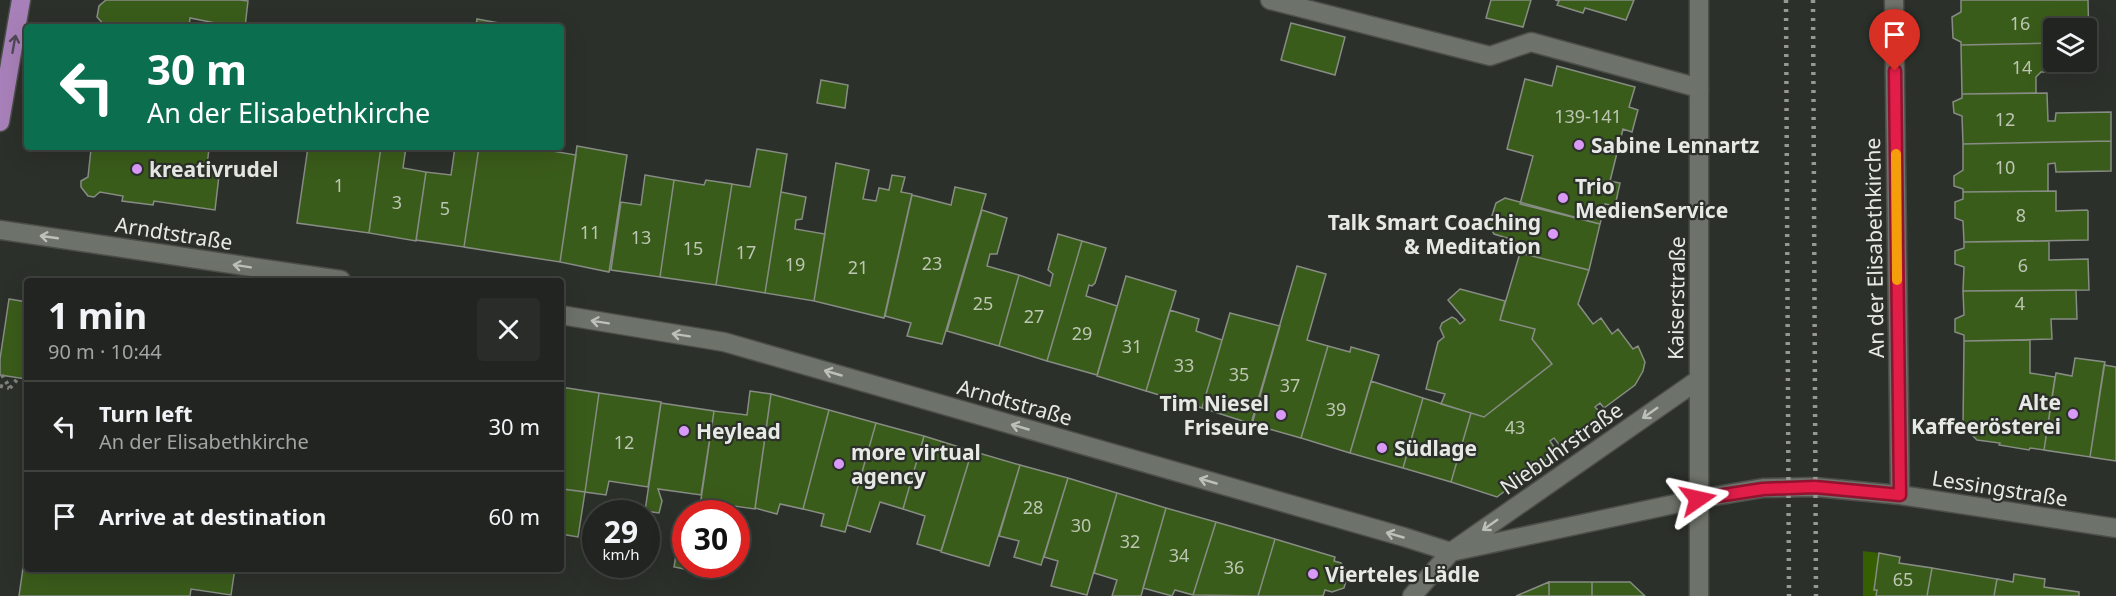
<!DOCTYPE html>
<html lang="en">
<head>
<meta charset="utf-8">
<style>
	body { margin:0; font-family:"Noto Sans",sans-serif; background:#292c29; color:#f1f3f6; height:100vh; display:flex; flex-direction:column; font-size:22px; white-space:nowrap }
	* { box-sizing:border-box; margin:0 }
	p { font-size:20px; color:#a2a4a5 }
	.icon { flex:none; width:33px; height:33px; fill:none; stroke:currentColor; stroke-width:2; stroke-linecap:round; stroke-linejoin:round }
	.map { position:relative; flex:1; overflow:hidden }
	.details { position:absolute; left:24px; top:278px; width:540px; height:294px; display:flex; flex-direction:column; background:#212420; border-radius:6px; box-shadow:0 6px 24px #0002,0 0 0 2px #3e413e }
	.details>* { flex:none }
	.banner { position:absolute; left:24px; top:24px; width:540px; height:126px; border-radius:6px; box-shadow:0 6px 24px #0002,0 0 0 2px #3e413e; background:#0b6e4f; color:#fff; overflow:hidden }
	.buttons { position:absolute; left:2043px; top:18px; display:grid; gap:12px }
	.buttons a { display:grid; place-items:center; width:54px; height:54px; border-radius:6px; background:#212420; box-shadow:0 6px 24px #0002,0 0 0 2px #3e413e; font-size:30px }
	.speed { position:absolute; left:582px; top:500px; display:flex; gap:12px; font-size:30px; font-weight:700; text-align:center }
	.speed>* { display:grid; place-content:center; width:78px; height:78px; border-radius:50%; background:#212420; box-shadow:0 6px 24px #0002,0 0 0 2px #3e413e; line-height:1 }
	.speed small { font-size:15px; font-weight:400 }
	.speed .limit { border:9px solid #d22; background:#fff; color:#111 }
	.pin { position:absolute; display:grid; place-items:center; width:51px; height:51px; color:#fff; margin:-62px -26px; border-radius:50% 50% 50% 0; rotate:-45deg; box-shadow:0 0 6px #0007 }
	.pin .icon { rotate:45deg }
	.me { position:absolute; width:66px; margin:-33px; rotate:79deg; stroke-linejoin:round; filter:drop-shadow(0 0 4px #0008) }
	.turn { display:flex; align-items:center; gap:21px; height:126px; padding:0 24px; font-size:27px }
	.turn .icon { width:78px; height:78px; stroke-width:2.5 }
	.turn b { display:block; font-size:42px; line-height:51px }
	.round { display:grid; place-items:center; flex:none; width:63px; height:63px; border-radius:6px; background:#292c29 }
	.summary { display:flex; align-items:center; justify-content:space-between; height:102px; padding:0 24px }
	h1 { font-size:36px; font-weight:700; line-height:45px }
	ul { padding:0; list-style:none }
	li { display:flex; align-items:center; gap:18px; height:90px; padding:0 24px; border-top:2px solid #3e413e }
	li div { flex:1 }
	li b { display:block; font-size:22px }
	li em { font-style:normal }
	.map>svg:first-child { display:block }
</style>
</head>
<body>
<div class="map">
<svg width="2116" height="596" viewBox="0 0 2116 596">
	<rect width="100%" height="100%" fill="#2c302a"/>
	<path fill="#365f01" d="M 1863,551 L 1879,553 L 1874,589 L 1877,590 L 1876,596 L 1863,596 Z"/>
	<path fill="#3a5c1a" stroke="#878c84" stroke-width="1.5" d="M 106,0 L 240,0 L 248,1 L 245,27 L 235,27 L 190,18 L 189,27 L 106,27 L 97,17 L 99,6 Z
		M 1491,0 L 1531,0 L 1523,27 L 1486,18 Z
		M 1555,0 L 1634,0 L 1626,20 L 1585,8 L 1583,13 L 1557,5 L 1559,1 Z
		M 1961,0 L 2088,0 L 2089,42 L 2086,43 L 2086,28 L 2054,28 L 2054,43 L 1961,45 L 1961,42 L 1953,38 L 1952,17 L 1961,12 Z
		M 477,19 L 515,26 L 515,27 L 476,27 Z
		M 1291,23 L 1345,37 L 1335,75 L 1281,60 Z
		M 2054,43 L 2054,62 L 2083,62 L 2083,72 L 2041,72 L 2036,77 L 2036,93 L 1962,94 L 1961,45 Z
		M 1557,66 L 1635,87 L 1629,107 L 1638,110 L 1632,132 L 1623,129 L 1610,181 L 1620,183 L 1615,206 L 1605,204 L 1600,224 L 1520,204 L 1533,156 L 1507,149 L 1525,79 L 1552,86 Z
		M 821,80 L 848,85 L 845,108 L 817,103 Z
		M 2047,93 L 2048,121 L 2055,121 L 2056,113 L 2111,112 L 2111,141 L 1963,144 L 1962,116 L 1954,113 L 1953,102 L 1962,98 L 1962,94 Z
		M 2111,141 L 2111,171 L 2056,172 L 2055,163 L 2048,164 L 2048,191 L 1963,192 L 1963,189 L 1954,186 L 1954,176 L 1963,170 L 1963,144 Z
		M 577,146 L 627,155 L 609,272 L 560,262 Z
		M 86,147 L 194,147 L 209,149 L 207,165 L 220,167 L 215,210 L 154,201 L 153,205 L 122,201 L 123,196 L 100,192 L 94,197 L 88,196 L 81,187 L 81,181 L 88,177 L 91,149 L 86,149 Z
		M 308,147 L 381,147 L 369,233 L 297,223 Z
		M 381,147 L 406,147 L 403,168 L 426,172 L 416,241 L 369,233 Z
		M 455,147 L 479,147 L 464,247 L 416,240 L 426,172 L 451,175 Z
		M 479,147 L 553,147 L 552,151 L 576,155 L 560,262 L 464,247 Z
		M 757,149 L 787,154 L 765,293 L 716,285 L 732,184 L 750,187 Z
		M 836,163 L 869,170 L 863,199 L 876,201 L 879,188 L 889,190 L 892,175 L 905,177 L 901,192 L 912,194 L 884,318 L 814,301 Z
		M 645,175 L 674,180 L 660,277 L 611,270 L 621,202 L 641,205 Z
		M 674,180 L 704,185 L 706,180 L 732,184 L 716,285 L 660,277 Z
		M 955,187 L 986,194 L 942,344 L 907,336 L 911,323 L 885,316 L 912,195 L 951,205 Z
		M 2056,191 L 2056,211 L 2087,210 L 2088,211 L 2088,240 L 1964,242 L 1963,221 L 1955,218 L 1955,202 L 1963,199 L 1963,192 Z
		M 781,192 L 806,197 L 802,219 L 796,220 L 795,229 L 825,234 L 814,301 L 765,293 Z
		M 1505,198 L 1600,224 L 1589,270 L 1512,251 L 1514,240 L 1494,234 L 1489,225 L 1496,203 Z
		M 982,210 L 1007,218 L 997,254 L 990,254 L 987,266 L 1019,275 L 999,346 L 947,331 Z
		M 1058,234 L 1082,241 L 1047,361 L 999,346 L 1019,275 L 1050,286 L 1053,274 L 1048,270 Z
		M 1082,241 L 1106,248 L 1095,283 L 1092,286 L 1089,285 L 1086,296 L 1117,306 L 1097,375 L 1047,361 Z
		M 2049,241 L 2049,260 L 2088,259 L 2089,290 L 1963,291 L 1964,267 L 1955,264 L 1955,251 L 1964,248 L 1964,242 Z
		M 1520,253 L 1589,270 L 1578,304 L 1593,324 L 1601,318 L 1612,334 L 1618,329 L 1633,349 L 1638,346 L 1645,362 L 1643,371 L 1635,385 L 1604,408 L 1600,403 L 1595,407 L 1603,415 L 1561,447 L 1554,438 L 1550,441 L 1557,451 L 1497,497 L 1451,482 L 1471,413 L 1484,417 L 1552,364 L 1532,339 L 1535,329 L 1500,320 Z
		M 1297,266 L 1326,274 L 1307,340 L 1328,346 L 1301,438 L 1251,424 Z
		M 1126,276 L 1176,291 L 1146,391 L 1097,376 Z
		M 1460,289 L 1505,301 L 1500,320 L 1535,329 L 1532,339 L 1552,364 L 1484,417 L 1441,404 L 1445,394 L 1426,389 L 1438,342 L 1444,337 L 1440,328 L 1442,323 L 1452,317 L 1456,319 L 1460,324 L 1465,320 L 1448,300 Z
		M 2076,290 L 2077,319 L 2051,319 L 2052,339 L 1964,341 L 1964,335 L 1955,332 L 1955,319 L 1964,315 L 1963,291 Z
		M 9,299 L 27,302 L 26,379 L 0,375 L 0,359 Z
		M 1170,310 L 1199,319 L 1196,331 L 1222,340 L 1202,408 L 1146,391 Z
		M 1230,313 L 1280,326 L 1252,424 L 1202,408 Z
		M 2030,340 L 2030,373 L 2055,377 L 2044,450 L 2030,448 L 2029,450 L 1999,445 L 2000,443 L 1977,440 L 1963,426 L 1964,341 Z
		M 1328,346 L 1350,352 L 1351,347 L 1379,355 L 1350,453 L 1301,438 Z
		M 2075,358 L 2105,362 L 2090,457 L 2044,450 L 2056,373 L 2072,376 Z
		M 2104,365 L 2116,367 L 2116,461 L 2090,457 Z
		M 1371,381 L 1423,398 L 1403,468 L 1350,453 Z
		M 561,387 L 599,393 L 585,492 L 563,489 L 564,482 L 561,482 Z
		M 750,391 L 771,394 L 755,509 L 720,504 L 719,513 L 699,513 L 714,411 L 747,415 Z
		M 599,393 L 661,402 L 648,487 L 609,481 L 606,495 L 585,492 Z
		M 771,394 L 829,410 L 803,509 L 780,504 L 777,514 L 755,508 Z
		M 1423,398 L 1471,413 L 1451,482 L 1403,468 Z
		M 661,403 L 714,411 L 701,495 L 658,489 L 662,501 L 659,513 L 645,511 Z
		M 829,410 L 876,423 L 845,532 L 821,526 L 824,514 L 803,509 Z
		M 876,423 L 924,436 L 903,509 L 880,502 L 870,532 L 847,525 Z
		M 924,436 L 972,451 L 941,551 L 917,544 L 925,516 L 903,509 Z
		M 972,451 L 1020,465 L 989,566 L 941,552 Z
		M 1020,465 L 1068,478 L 1041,565 L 1014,557 L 1019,541 L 999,536 Z
		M 1068,478 L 1117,493 L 1087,595 L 1051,586 L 1058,561 L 1044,557 Z
		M 561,482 L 564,482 L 563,489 L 585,492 L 578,537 L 561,534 Z
		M 1117,493 L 1166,508 L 1141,596 L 1112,596 L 1117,580 L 1094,573 Z
		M 1166,508 L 1216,522 L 1193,595 L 1175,590 L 1172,596 L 1143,588 Z
		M 1216,522 L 1275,539 L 1258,596 L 1193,595 Z
		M 680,531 L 686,532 L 686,564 L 691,564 L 690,570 L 674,567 Z
		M 1275,539 L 1335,557 L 1334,561 L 1341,563 L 1348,574 L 1344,588 L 1332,592 L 1325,590 L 1323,596 L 1258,596 Z
		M 27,540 L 27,568 L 235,568 L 231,595 L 191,589 L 190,596 L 19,596 Z
		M 1879,553 L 1900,557 L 1899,563 L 1932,568 L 1927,596 L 1876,596 L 1877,590 L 1874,590 Z
		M 1932,568 L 1997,579 L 1994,596 L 1927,596 Z
		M 2014,574 L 2045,579 L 2044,587 L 2079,592 L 2079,596 L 1994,596 L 1997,579 L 2013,582 Z
		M 1549,582 L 1549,596 L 1516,596 Z
		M 1549,582 L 1592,582 L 1592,596 L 1549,596 Z
		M 1592,582 L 1630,582 L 1645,596 L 1592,596 Z"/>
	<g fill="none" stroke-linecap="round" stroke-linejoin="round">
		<defs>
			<path id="lane" d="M 1270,0 L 1490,56 L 1531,42 L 1699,88"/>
			<path id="street" d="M 1699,0 L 1699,596
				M 1894,0 L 1900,495
				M 0,230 L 341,280
				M 561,315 L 724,342 L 1404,537 L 1451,552
				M 1451,552 L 1698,499 L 1763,488 L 1815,487 L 1900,495 L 2116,528
				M 1412,596 L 1451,552 L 1698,380"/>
			<path id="primary" d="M 0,122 L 21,0"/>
		</defs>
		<use href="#lane" stroke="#4c4e49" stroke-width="21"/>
		<use href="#street" stroke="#4c4e49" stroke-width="21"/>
		<use href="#primary" stroke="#4c4e49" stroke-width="21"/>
		<path stroke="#7f827d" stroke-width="4" stroke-dasharray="3 4.5" stroke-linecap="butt" d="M 2,375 L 10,388
			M 0,386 L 9,388
			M 10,388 L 19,377"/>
		<use href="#lane" stroke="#6d726a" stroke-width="18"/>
		<use href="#street" stroke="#6d726a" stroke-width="18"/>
		<use href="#primary" stroke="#a880b9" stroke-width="18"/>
		<path stroke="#959893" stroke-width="4.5" stroke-dasharray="3 6" stroke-linecap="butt" d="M 1786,0 L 1789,596
			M 1813,0 L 1816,596"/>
	</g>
	<defs><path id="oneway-shaft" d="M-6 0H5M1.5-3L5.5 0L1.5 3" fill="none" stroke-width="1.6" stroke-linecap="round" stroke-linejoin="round" transform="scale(1.5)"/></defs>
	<use stroke="#514855" href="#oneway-shaft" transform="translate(14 44) rotate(-80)"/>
	<g stroke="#bcbfba">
		<use href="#oneway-shaft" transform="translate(49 237) rotate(-172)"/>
		<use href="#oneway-shaft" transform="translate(242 266) rotate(-171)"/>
		<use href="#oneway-shaft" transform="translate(600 322) rotate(-171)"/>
		<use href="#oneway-shaft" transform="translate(681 335) rotate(-171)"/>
		<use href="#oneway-shaft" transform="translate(833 373) rotate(-164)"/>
		<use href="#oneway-shaft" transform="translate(1650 413) rotate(145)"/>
		<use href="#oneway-shaft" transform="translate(1020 427) rotate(-164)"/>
		<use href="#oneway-shaft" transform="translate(1208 481) rotate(-164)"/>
		<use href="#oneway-shaft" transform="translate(1490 525) rotate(145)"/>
		<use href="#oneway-shaft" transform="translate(1395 535) rotate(-164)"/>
	</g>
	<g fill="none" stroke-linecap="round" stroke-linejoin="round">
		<defs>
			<path id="route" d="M 1698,499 L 1763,489 L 1815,487 L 1900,495 L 1895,71"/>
		</defs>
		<use href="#route" stroke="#92132f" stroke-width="15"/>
		<use href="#route" stroke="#e11d48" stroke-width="10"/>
		<path stroke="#f59e0b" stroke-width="10" d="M 1896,154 L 1897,280"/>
	</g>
	<g fill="#d99af7" stroke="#2c302a" stroke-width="2">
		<circle cx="1579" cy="145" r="6"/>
		<circle cx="137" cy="169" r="6"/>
		<circle cx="1563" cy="198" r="6"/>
		<circle cx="1553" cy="234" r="6"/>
		<circle cx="2073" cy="414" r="6"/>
		<circle cx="1281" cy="415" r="6"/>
		<circle cx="684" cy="431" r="6"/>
		<circle cx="1382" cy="448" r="6"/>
		<circle cx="839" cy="464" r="6"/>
		<circle cx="1313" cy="574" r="6"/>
	</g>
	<g text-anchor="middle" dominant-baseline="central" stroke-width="4.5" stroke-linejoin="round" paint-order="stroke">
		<g font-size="18" fill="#bcc6b2">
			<text x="2020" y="23">16</text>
			<text x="2022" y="67">14</text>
			<text x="1588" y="116">139-141</text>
			<text x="2005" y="119">12</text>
			<text x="2005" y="167">10</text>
			<text x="339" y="185">1</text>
			<text x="397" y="202">3</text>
			<text x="445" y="208">5</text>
			<text x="2021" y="215">8</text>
			<text x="590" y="232">11</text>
			<text x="641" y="237">13</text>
			<text x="693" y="248">15</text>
			<text x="746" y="252">17</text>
			<text x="932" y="263">23</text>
			<text x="795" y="264">19</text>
			<text x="2023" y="265">6</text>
			<text x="858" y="267">21</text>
			<text x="983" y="303">25</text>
			<text x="2020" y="303">4</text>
			<text x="1034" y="316">27</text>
			<text x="1082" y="333">29</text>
			<text x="1132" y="346">31</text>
			<text x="1184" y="365">33</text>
			<text x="1239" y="374">35</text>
			<text x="1290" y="385">37</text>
			<text x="1336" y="409">39</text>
			<text x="1515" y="427">43</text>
			<text x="624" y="442">12</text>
			<text x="1033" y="507">28</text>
			<text x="1081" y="525">30</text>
			<text x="1130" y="541">32</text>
			<text x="1179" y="555">34</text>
			<text x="1234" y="567">36</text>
			<text x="1903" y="579">65</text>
		</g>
		<g font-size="21" font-weight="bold" fill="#e7e9e5" stroke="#2c302a" text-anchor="start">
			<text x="1591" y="145">Sabine Lennartz</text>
			<text x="149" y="169">kreativrudel</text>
			<text x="1575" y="186">Trio<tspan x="1575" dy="24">MedienService</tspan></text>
			<text x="1541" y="222" text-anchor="end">Talk Smart Coaching<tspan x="1541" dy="24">&amp; Meditation</tspan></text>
			<text x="2061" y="402" text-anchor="end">Alte<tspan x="2061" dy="24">Kaffeerösterei</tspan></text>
			<text x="1269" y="403" text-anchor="end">Tim Niesel<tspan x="1269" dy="24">Friseure</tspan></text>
			<text x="696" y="431">Heylead</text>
			<text x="1394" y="448">Südlage</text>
			<text x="851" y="452">more virtual<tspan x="851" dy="24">agency</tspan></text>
			<text x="1325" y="574">Vierteles Lädle</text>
		</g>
		<g font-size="21" fill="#e7e9e5" stroke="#2c302a">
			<text transform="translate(174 233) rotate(9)">Arndtstraße</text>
			<text transform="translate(1874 248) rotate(-91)">An der Elisabethkirche</text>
			<text transform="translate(1676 298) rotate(-89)">Kaiserstraße</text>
			<text transform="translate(1015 402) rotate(16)">Arndtstraße</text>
			<text transform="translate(1561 448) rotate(-35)">Niebuhrstraße</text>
			<text transform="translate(2000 488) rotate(9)">Lessingstraße</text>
		</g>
	</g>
</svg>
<div class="buttons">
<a><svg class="icon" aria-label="layers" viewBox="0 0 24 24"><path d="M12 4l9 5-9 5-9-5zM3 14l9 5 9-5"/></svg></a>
</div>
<div class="speed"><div>29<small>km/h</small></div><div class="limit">30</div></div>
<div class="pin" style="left:1895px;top:71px;background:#d93025"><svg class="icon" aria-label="arrive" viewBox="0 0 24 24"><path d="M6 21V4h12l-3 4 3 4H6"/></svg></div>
<svg class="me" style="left:1698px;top:499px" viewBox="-20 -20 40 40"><path d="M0-17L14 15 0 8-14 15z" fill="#e11d48" stroke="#fff" stroke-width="4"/></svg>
<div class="banner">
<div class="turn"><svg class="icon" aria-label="left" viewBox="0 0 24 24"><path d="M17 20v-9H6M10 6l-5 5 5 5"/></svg><div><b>30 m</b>An der Elisabethkirche</div></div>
</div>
<section class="details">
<div class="summary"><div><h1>1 min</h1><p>90 m · 10:44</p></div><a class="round"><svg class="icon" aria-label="close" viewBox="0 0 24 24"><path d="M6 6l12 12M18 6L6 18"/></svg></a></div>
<ul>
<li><svg class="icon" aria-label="left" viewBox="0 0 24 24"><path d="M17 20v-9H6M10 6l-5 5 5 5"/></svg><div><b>Turn left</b><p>An der Elisabethkirche</p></div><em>30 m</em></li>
<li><svg class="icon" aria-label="arrive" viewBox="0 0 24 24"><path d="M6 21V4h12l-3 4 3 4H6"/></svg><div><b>Arrive at destination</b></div><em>60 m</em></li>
</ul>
</section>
</div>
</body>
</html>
